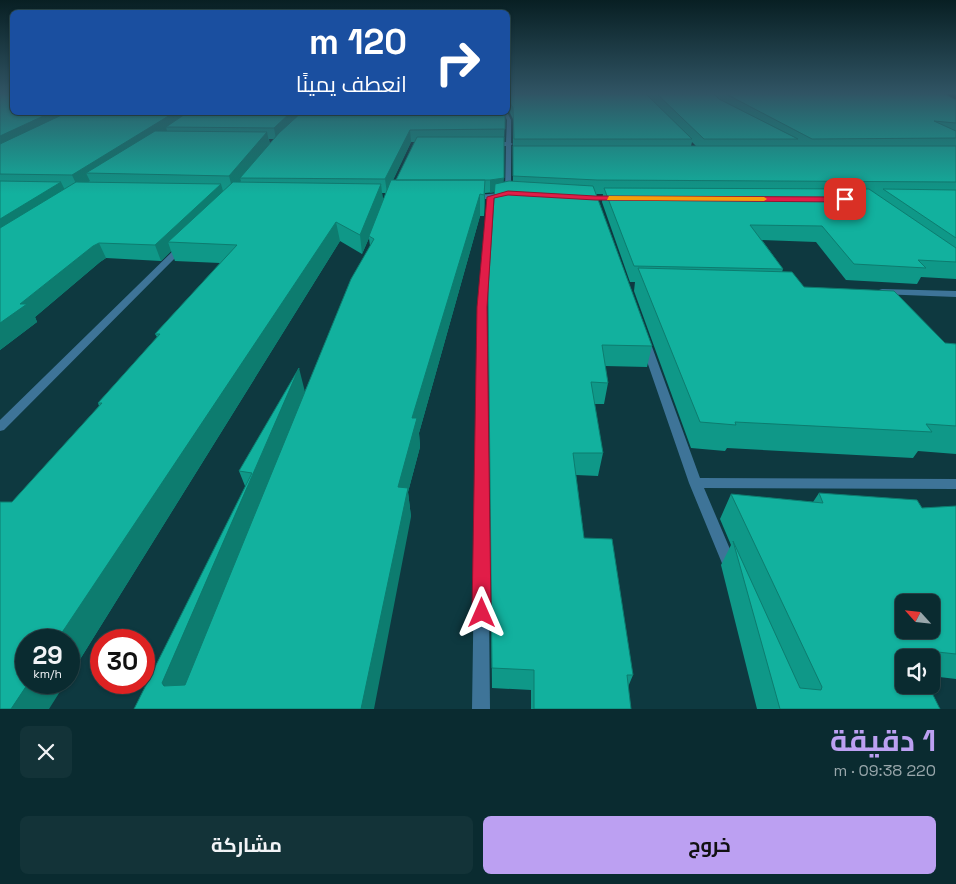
<!DOCTYPE html>
<html lang="ar">
<head>
<meta charset="utf-8">
<style>
	body { margin:0; font-family:"Space Grotesk",Cairo,sans-serif; background:#133338; color:#f1f3f6; direction:rtl; height:100vh; display:flex; flex-direction:column; font-size:19px; white-space:nowrap }
	* { box-sizing:border-box; margin:0 }
	p { font-size:16px; color:#99a7ab }
	.icon { flex:none; width:28px; height:28px; fill:none; stroke:currentColor; stroke-width:2; stroke-linecap:round; stroke-linejoin:round }
	.map { position:relative; height:709px; overflow:hidden; direction:ltr }
	.side { display:flex; flex-direction:column; background:#0a2b30; flex:1 }
	.side>* { flex:none }
	.top-card { position:absolute; left:10px; top:10px; width:500px; height:105px; border-radius:8px; box-shadow:0 1px 4px #0004,0 0 0 1px #2a474c; direction:rtl; background:#1a4fa0; color:#fff; overflow:hidden }
	.needle { width:32px; rotate:297deg }
	.tools { position:absolute; left:895px; top:594px; display:grid; gap:10px }
	.tools a { display:grid; place-items:center; width:45px; height:45px; border-radius:8px; background:#0a2b30; box-shadow:0 1px 4px #0004,0 0 0 1px #2a474c; font-size:25px }
	.speed { position:absolute; left:15px; top:629px; display:flex; gap:10px; font-size:25px; font-weight:700; text-align:center }
	.speed>* { display:grid; place-content:center; width:65px; height:65px; border-radius:50%; background:#0a2b30; box-shadow:0 1px 4px #0004,0 0 0 1px #2a474c; line-height:1 }
	.speed small { font-size:12px; font-weight:400 }
	.speed .limit { border:8px solid #d22; background:#fff; color:#111 }
	.pin { position:absolute; display:grid; place-items:center; width:42px; height:42px; color:#fff; margin:-21px; border-radius:10px; box-shadow:0 2px 8px #0006 }
	.me { position:absolute; width:55px; margin:-28px; rotate:0deg; stroke-linejoin:round; filter:drop-shadow(0 0 4px #0008) }
	.turn { display:flex; align-items:center; gap:18px; height:105px; padding:0 20px; font-size:22px }
	.turn .icon { width:65px; height:65px; stroke-width:2.5 }
	.turn b { display:block; font-size:35px; line-height:42px }
	.round { display:grid; place-items:center; flex:none; width:52px; height:52px; border-radius:8px; background:#133338 }
	.overview { display:flex; align-items:center; justify-content:space-between; height:85px; padding:0 20px }
	h1 { font-size:30px; font-weight:700; line-height:38px; color:#bca0f2 }
	.cta { display:flex; gap:10px; margin-top:auto; padding:10px 20px }
	.cta a { flex:1; height:58px; border-radius:8px; background:#bca0f2; color:#111; font-size:20px; font-weight:700; line-height:58px; text-align:center }
	.cta a+a { background:#133338; color:#f1f3f6 }
	.map>svg:first-child { display:block }
</style>
</head>
<body>
<div class="map">
<svg width="956" height="709" viewBox="0 0 956 709">
	<rect width="100%" height="100%" fill="#0e3940"/>
	<g fill="none" stroke-linecap="round" stroke-linejoin="round">
		<path fill="#3e7498" fill-rule="evenodd" d="M 503,112 L 507,112 L 511,120 L 511,143 L 513,144 L 511,145 L 511,193 L 493,198 L 486,307 L 490,709 L 472,709 L 478,307 L 487,199 L 473,199 L 470,197 C 476,194 496,194 505,192 L 506,146 L 492,146 L 489,144 L 492,142 L 506,142 L 507,120 Z
			M 179,245 L 185,245 L 186,247 L 4,430 L 0,431 L 0,420 Z
			M 882,289 L 956,291 L 956,297 L 879,294 L 878,292 L 879,290 Z
			M 646,341 L 651,344 L 700,478 L 956,479 L 956,489 L 704,488 L 738,568 L 736,573 L 731,575 L 726,573 L 689,483 L 641,344 Z"/>
	</g>
	<path fill="#0f9888" fill-rule="evenodd" d="M 0,94 L 12,112 L 505,112 L 503,182 L 513,181 L 513,119 L 509,111 L 508,111 L 508,94 L 945,94 L 956,100 L 956,279 L 921,277 L 917,284 L 846,280 L 816,242 L 762,240 L 783,269 L 782,272 L 804,287 L 945,343 L 956,344 L 956,454 L 918,451 L 913,458 L 727,448 L 725,451 L 691,448 L 634,291 L 635,282 L 630,282 L 602,202 L 603,194 L 596,194 L 652,346 L 647,367 L 605,366 L 608,383 L 604,404 L 594,404 L 603,453 L 598,476 L 576,475 L 584,538 L 633,675 L 628,687 L 631,709 L 531,709 L 531,690 L 492,688 L 488,308 L 488,289 L 495,192 L 485,193 L 484,216 L 480,216 L 419,433 L 420,447 L 408,492 L 411,517 L 245,486 L 239,471 L 305,391 L 370,246 L 369,238 L 362,254 L 340,241 L 69,677 L 69,640 L 12,502 L 99,406 L 98,403 L 157,337 L 155,334 L 220,263 L 175,261 L 171,251 L 161,261 L 106,258 L 100,262 L 35,317 L 37,322 L 0,350 ZM 269,139 L 274,139 L 270,144 ZM 411,142 L 415,142 L 396,180 L 393,180 ZM 692,142 L 696,146 L 691,146 ZM 382,193 L 386,193 L 383,200 Z
		M 819,493 L 922,508 L 956,506 L 956,679 L 931,676 L 931,658 L 904,658 L 940,709 L 757,709 L 721,565 L 731,545 L 720,519 L 731,494 L 813,502 Z"/>
	<path fill="#0d7c6f" d="M 52,112 L 80,112 L 0,151 L 0,136 Z
		M 175,112 L 195,112 L 166,127 L 167,131 L 101,173 L 86,173 L 90,181 L 78,188 L 72,175 Z
		M 291,112 L 305,112 L 276,139 L 274,128 Z
		M 410,130 L 411,142 L 387,193 L 385,179 Z
		M 267,132 L 270,146 L 240,178 L 241,181 L 233,191 L 229,176 Z
		M 504,178 L 503,190 L 490,193 L 490,180 Z
		M 485,180 L 485,201 L 484,216 L 484,195 Z
		M 61,182 L 68,196 L 0,240 L 0,219 Z
		M 221,184 L 225,198 L 168,242 L 171,251 L 161,261 L 155,245 Z
		M 381,184 L 383,201 L 369,236 L 369,238 L 362,254 L 360,235 Z
		M 480,194 L 480,216 L 419,433 L 420,447 L 408,492 L 411,517 L 374,709 L 361,709 L 398,487 L 412,418 Z
		M 336,222 L 340,241 L 69,677 L 69,640 L 57,640 Z
		M 99,243 L 106,258 L 100,262 L 35,317 L 37,322 L 0,350 L 0,323 L 20,304 L 93,246 Z
		M 299,368 L 306,396 L 183,708 L 162,683 Z
		M 29,682 L 66,682 L 49,709 L 11,709 Z"/>
	<path fill="#12b19e" stroke="#0d7c6f" fill-rule="evenodd" d="M 0,94 L 12,94 L 12,112 L 52,112 L 0,136 Z
		M 508,94 L 646,94 L 692,139 L 514,139 L 513,108 L 509,101 L 508,101 Z
		M 657,94 L 714,94 L 719,99 L 798,139 L 704,139 Z
		M 726,94 L 945,94 L 956,100 L 956,123 L 934,121 L 956,131 L 956,138 L 812,139 Z
		M 68,112 L 175,112 L 72,175 L 0,174 L 0,144 Z
		M 188,112 L 291,112 L 274,128 L 166,127 Z
		M 302,112 L 505,112 L 505,129 L 410,130 L 385,179 L 240,178 L 279,133 Z
		M 155,131 L 267,132 L 229,176 L 86,173 Z
		M 417,137 L 504,137 L 504,178 L 490,180 L 396,180 Z
		M 513,146 L 956,146 L 956,182 L 597,180 L 513,176 Z
		M 391,180 L 485,180 L 484,195 L 480,194 L 412,418 L 417,418 L 398,487 L 408,488 L 361,709 L 134,709 L 252,473 L 239,471 L 299,368 L 162,683 L 164,686 L 185,685 L 351,279 L 374,239 L 369,236 Z
		M 0,181 L 61,182 L 0,219 Z
		M 509,181 L 593,186 L 652,346 L 602,345 L 608,383 L 591,382 L 603,453 L 573,453 L 584,538 L 612,539 L 633,675 L 627,675 L 631,709 L 534,709 L 534,670 L 492,668 L 488,289 L 495,184 Z
		M 76,182 L 221,184 L 155,245 L 99,243 L 93,246 L 20,304 L 27,304 L 0,323 L 0,228 Z
		M 233,182 L 381,184 L 360,235 L 336,222 L 57,640 L 26,640 L 26,682 L 29,682 L 11,709 L 0,709 L 0,502 L 12,502 L 102,403 L 98,403 L 160,334 L 155,334 L 237,245 L 168,242 Z
		M 604,188 L 869,189 L 956,248 L 956,262 L 918,260 L 926,268 L 854,264 L 822,226 L 750,225 L 783,269 L 634,266 Z
		M 883,189 L 956,190 L 956,238 Z
		M 638,268 L 792,272 L 804,287 L 894,291 L 945,343 L 956,344 L 956,426 L 926,424 L 932,432 L 735,422 L 736,425 L 700,422 Z
		M 819,493 L 917,500 L 922,508 L 956,506 L 956,654 L 910,649 L 914,658 L 904,658 L 904,685 L 928,685 L 940,709 L 780,709 L 733,541 L 800,688 L 821,690 L 822,687 L 731,494 L 823,503 ZM 904,602 L 931,602 L 931,630 L 904,630 Z"/>
	<linearGradient id="sky" x2="0" y2="1"><stop stop-color="#081f23"/><stop offset="0.48" stop-color="#305464"/><stop offset="1" stop-color="#305464" stop-opacity="0"/></linearGradient>
	<rect width="956" height="194" fill="url(#sky)"/>
	<path fill="#e11d48" stroke="#92132f" d="M 508,191 L 595,196 L 845,197 L 849,199 L 845,202 L 595,200 L 508,195 L 494,198 L 487,307 L 491,613 L 488,620 L 482,622 L 475,620 L 472,613 L 477,307 L 487,197 Z"/>
	<path fill="#f59e0b" d="M 609,196 L 764,197 L 767,199 L 764,201 L 607,200 Z"/>
</svg>
<div class="tools">
<a><svg class="needle" viewBox="-14 -14 28 28"><path d="M0-13l5 13h-10z" fill="#e53935"/><path d="M0 13l5-13h-10z" fill="#99a7ab"/></svg></a>
<a><svg class="icon" aria-label="sound" viewBox="0 0 24 24"><path d="M4 9h4l5-4v14l-5-4H4zM17 9q2 3 0 6"/></svg></a>
</div>
<div class="speed"><div>29<small>km/h</small></div><div class="limit">30</div></div>
<div class="pin" style="left:845px;top:199px;background:#d93025"><svg class="icon" aria-label="arrive" viewBox="0 0 24 24"><path d="M6 21V4h12l-3 4 3 4H6"/></svg></div>
<svg class="me" style="left:482px;top:613px" viewBox="-20 -20 40 40"><path d="M0-17L14 15 0 8-14 15z" fill="#e11d48" stroke="#fff" stroke-width="4"/></svg>
<div class="top-card">
<div class="turn"><svg class="icon" aria-label="right" viewBox="0 0 24 24"><path d="M7 20v-9h11M14 6l5 5-5 5"/></svg><div><b>120 m</b>انعطف يمينًا</div></div>
</div>
</div>
<section class="side">
<div class="overview"><div><h1>1 دقيقة</h1><p>220 m · 09:38</p></div><a class="round"><svg class="icon" aria-label="close" viewBox="0 0 24 24"><path d="M6 6l12 12M18 6L6 18"/></svg></a></div>
<div class="cta"><a>خروج</a><a>مشاركة</a></div>
</section>
</body>
</html>
